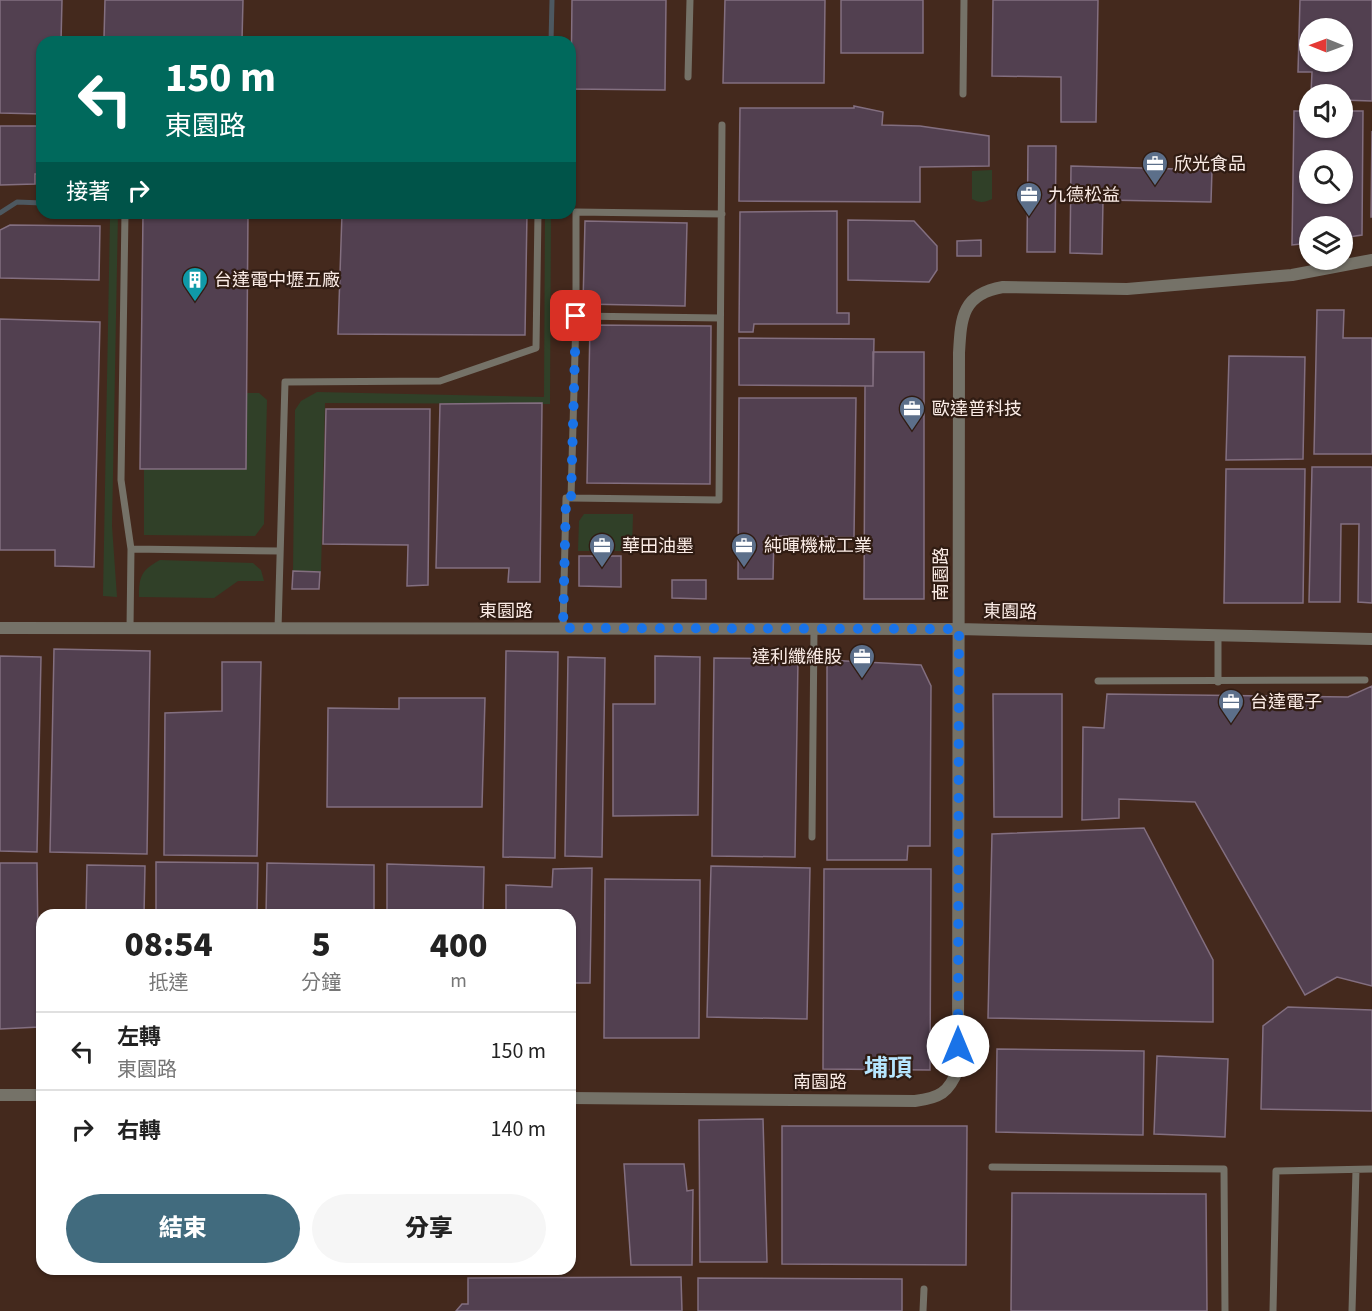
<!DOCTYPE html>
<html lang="zh-TW">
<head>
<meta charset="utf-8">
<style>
	body { margin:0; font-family:"Source Sans 3","Noto Sans TC",sans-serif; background:#f6f6f6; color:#222; height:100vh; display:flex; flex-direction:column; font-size:22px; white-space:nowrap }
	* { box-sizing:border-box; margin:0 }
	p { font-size:20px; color:#767676 }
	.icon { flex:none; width:33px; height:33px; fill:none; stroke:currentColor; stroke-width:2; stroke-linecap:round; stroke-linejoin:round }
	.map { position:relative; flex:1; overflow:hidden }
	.sheet { position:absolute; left:36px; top:909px; width:540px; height:366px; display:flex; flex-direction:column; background:#fff; border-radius:18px; box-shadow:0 2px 4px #0004 }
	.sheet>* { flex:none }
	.top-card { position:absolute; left:36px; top:36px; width:540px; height:183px; border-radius:18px; box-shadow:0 2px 4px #0004; background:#00695c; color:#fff; overflow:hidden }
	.needle { width:39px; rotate:271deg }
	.controls { position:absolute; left:1299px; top:18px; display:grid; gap:12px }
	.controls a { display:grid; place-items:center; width:54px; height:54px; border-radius:50%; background:#fff; box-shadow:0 2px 4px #0004; font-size:30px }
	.pin { position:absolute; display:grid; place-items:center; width:51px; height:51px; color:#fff; margin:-26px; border-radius:12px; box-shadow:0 3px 9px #0006 }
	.me { position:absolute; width:66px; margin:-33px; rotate:0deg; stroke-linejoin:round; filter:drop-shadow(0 0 4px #0008) }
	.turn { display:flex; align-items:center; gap:21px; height:126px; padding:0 30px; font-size:27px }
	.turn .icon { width:78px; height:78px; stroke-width:2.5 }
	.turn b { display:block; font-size:42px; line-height:51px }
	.then { display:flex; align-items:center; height:57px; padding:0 30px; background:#0003; gap:12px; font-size:22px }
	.eta { display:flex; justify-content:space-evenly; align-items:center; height:102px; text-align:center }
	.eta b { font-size:36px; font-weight:800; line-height:42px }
	.primary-button { display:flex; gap:12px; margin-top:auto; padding:12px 30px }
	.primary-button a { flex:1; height:69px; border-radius:36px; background:#416b7e; color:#fff; font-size:24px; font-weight:800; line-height:69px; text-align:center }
	.primary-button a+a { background:#f6f6f6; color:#222 }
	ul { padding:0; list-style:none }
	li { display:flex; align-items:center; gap:18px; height:78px; padding:0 30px; border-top:2px solid #e0e0e0 }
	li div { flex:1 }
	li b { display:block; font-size:22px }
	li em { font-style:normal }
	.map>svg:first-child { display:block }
</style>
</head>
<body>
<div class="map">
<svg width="1372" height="1311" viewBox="0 0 1372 1311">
	<rect width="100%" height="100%" fill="#3a261d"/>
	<path fill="#44291d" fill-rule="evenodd" d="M 0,0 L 1372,0 L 1372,1311 L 0,1311 ZM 1310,28 L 1342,28 L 1342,62 L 1310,62 ZM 42,42 L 570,42 L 570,213 L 42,213 ZM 1310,94 L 1342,94 L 1342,128 L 1310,128 ZM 1310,160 L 1342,160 L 1342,194 L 1310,194 ZM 1310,226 L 1342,226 L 1342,260 L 1310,260 ZM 42,915 L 570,915 L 570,1269 L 42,1269 Z"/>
	<path fill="#304028" d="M 992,170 L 992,199 C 984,203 979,203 972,199 L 972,171 Z
		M 76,213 L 118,213 L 112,526 L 117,597 L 103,596 L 110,218 L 76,217 Z
		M 545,213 L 551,213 L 550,404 L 325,403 L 321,572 L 293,571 L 295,410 L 301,401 L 317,392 L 544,397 Z
		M 247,393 L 259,393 L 267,400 L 264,524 L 255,536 L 144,535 L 144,469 L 246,469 Z
		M 584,514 L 633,514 L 632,551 L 578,551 L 579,521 Z
		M 160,560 L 253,563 L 261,570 L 264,581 L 238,581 L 214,598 L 139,597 C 139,577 141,570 160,560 Z"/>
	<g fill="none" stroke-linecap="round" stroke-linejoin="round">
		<path stroke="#4d5860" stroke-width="5" d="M 551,42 L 552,0
			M 0,213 L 17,202 L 42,203"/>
	</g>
	<path fill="#524050" stroke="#836f80" stroke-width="1.5" fill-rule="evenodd" d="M 0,0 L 62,0 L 61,42 L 42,42 L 42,114 L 0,113 Z
		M 105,0 L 243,0 L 242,40 L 104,38 Z
		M 572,0 L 666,0 L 665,90 L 571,89 Z
		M 725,0 L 825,0 L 824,83 L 723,83 Z
		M 841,0 L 923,0 L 923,53 L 841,53 Z
		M 993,0 L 1098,0 L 1096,122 L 1061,122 L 1061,77 L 992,76 Z
		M 1300,0 L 1372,0 L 1372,101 L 1342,100 L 1342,94 L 1311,94 L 1312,72 L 1298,72 ZM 1310,28 L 1342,28 L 1342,62 L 1310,62 Z
		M 854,106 L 883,112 L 882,125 L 920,126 L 989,136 L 989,166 L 920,167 L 920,202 L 739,201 L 740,108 L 854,108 Z
		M 1294,111 L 1310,111 L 1310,128 L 1342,128 L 1342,111 L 1363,111 L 1362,235 L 1342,238 L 1342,226 L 1310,226 L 1310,243 L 1292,245 ZM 1310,160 L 1342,160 L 1342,194 L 1310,194 Z
		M 0,126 L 42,126 L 42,174 L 35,174 L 35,184 L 0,185 Z
		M 1372,131 L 1372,217 L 1371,217 Z
		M 1028,146 L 1056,146 L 1055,252 L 1027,252 Z
		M 1071,166 L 1212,170 L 1211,202 L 1103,200 L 1102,254 L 1070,253 Z
		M 837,211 L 837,313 L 849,313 L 849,324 L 754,324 L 753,332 L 739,332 L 740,212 Z
		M 143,213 L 248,213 L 246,469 L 140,469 Z
		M 342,213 L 527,213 L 525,335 L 338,334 Z
		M 848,220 L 914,221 L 937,246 L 937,270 L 929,282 L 848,280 Z
		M 585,221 L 687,223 L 685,306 L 583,304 Z
		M 10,225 L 100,226 L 99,280 L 0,278 L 0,230 Z
		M 981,240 L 981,256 L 957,256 L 957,241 Z
		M 1317,310 L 1344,310 L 1343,338 L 1372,338 L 1372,454 L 1314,454 Z
		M 0,319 L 100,322 L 94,567 L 55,566 L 55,550 L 0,550 Z
		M 590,325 L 711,326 L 710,484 L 587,483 Z
		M 739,338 L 874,339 L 873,386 L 739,385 Z
		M 873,352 L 924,352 L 924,599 L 864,599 L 865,386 L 873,386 Z
		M 1229,356 L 1305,357 L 1303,459 L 1226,460 Z
		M 739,398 L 856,398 L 854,537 L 774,536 L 773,579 L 738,579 Z
		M 542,403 L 540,582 L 508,582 L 509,568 L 436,568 L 440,404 Z
		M 326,409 L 430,409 L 428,585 L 407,586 L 408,545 L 323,544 Z
		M 1312,467 L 1372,467 L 1372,603 L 1358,602 L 1359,524 L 1341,524 L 1340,602 L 1309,602 Z
		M 1226,469 L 1305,469 L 1303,603 L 1224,603 Z
		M 579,556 L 621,556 L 621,587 L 579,586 Z
		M 293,571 L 320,572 L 319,589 L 292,589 Z
		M 672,580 L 706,580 L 706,599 L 672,598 Z
		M 54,649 L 150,651 L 147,854 L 50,852 Z
		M 506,651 L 558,652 L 555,858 L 503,857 Z
		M 0,656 L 41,657 L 37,852 L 0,851 Z
		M 655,656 L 700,657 L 698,815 L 613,816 L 613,704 L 655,704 Z
		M 568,657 L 605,658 L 602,857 L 565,856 Z
		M 714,658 L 798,659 L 795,857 L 712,856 Z
		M 827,660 L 921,665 L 931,686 L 930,846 L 908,846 L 907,860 L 827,860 Z
		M 222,662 L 261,662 L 257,856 L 164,855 L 165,713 L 222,711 Z
		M 1372,686 L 1372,986 L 1337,977 L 1305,995 L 1195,802 L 1119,799 L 1119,818 L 1082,820 L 1083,727 L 1104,728 L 1107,694 L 1348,697 Z
		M 993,694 L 1062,694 L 1062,817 L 994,817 Z
		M 399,698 L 485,698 L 482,807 L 327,807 L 328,708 L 399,709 Z
		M 1144,828 L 1213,960 L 1213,1022 L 988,1018 L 992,834 Z
		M 156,862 L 258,863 L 257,915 L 156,915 Z
		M 0,863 L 37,863 L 39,1027 L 0,1029 Z
		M 267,863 L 374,865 L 374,915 L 266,915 Z
		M 387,864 L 484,867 L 483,915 L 387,915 Z
		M 87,865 L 145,866 L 144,915 L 86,915 Z
		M 711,866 L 810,868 L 807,1019 L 707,1017 Z
		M 592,868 L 590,983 L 570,983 L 570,915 L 506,915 L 506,885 L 552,887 L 553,869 Z
		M 824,869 L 931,869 L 930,1070 L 823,1069 Z
		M 605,879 L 700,880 L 699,1038 L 604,1038 Z
		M 1288,1007 L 1372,1010 L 1372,1111 L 1261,1109 L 1263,1026 Z
		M 997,1049 L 1144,1051 L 1143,1135 L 996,1132 Z
		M 1157,1056 L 1228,1059 L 1225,1137 L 1154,1134 Z
		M 763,1119 L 767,1262 L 700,1262 L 699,1120 Z
		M 782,1126 L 967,1126 L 966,1265 L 782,1264 Z
		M 624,1164 L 684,1164 L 687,1191 L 693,1190 L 692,1265 L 631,1265 Z
		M 1012,1193 L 1206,1194 L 1207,1311 L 1011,1311 Z
		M 61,1269 L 130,1269 L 130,1271 L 61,1271 Z
		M 142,1269 L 212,1269 L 212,1270 Z
		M 223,1269 L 294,1269 L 294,1271 L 223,1271 Z
		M 304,1269 L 384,1269 L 384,1274 L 304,1273 Z
		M 681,1277 L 682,1311 L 456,1311 L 462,1304 L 468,1304 L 468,1278 Z
		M 698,1278 L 902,1279 L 902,1311 L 698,1311 Z"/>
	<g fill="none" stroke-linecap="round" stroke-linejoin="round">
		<path stroke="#757268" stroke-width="7" d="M 688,77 L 690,0
			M 963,94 L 964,0
			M 125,213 L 121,480 L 131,549 L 130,628
			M 576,316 L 720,318
			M 571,498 L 719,500 L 722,125
			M 131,549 L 280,551
			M 278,629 L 285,382 L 440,381 L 536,348 L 538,213
			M 563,629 L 566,498 L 571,498 L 576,316 L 576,212 L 722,214
			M 1098,681 L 1365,680
			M 1218,682 L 1218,635
			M 812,837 L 814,629
			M 992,1167 L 1224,1169 L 1225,1311
			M 923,1311 L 924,1289
			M 1273,1311 L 1276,1171 L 1372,1169
			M 1352,1311 L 1356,1170"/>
		<path stroke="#757268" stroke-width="12" d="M 0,628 L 959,629 L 1372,639
			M 0,1095 L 42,1095
			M 570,1098 L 915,1101 C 939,1098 949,1093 958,1069 L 959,353 C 961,317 962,294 1003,287 L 1127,289 L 1292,275 L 1372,260"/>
	</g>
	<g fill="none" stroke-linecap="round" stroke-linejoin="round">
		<path stroke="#1a73e8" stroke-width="10" stroke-dasharray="0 18" d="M 576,316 L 571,498 L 566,498 L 563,628 L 959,629 L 958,1046"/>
	</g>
	<defs>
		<symbol id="office-pin" viewBox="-11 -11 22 30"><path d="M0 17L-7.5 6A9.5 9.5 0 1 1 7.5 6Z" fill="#5c6f8a" stroke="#301c13"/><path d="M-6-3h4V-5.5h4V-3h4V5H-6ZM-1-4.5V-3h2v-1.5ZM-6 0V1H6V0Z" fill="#fff"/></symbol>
		<symbol id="building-pin" viewBox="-11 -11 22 30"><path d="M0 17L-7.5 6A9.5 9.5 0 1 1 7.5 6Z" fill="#0f9aa8" stroke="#301c13"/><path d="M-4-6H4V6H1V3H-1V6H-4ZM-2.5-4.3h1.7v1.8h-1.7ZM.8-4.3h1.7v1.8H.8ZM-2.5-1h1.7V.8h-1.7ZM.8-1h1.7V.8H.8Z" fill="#fff"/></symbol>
	</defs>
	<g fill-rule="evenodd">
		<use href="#office-pin" x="1140" y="149" width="30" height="40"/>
		<use href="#office-pin" x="1014" y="180" width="30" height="40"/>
		<use href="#building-pin" x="180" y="265" width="30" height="40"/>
		<use href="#office-pin" x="897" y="394" width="30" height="40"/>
		<use href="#office-pin" x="587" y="531" width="30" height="40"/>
		<use href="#office-pin" x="729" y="531" width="30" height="40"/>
		<use href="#office-pin" x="847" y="642" width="30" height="40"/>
		<use href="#office-pin" x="1216" y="687" width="30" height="40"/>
	</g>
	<g text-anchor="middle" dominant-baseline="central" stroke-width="4.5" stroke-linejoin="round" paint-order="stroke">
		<g font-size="18" fill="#fbece6" stroke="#301c13" text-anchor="start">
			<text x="1174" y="164">欣光食品</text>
			<text x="1048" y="195">九德松益</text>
			<text x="214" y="280">台達電中壢五廠</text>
			<text x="932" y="409">歐達普科技</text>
			<text x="622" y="546">華田油墨</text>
			<text x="764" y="546">純暉機械工業</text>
			<text x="842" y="657" text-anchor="end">達利纖維股</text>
			<text x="1250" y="702">台達電子</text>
		</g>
		<g font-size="18" fill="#fbece6" stroke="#301c13">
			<text transform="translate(941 574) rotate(-90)">南園路</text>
			<text x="506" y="611">東園路</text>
			<text transform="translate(1010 612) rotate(1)">東園路</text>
			<text x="820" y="1082">南園路</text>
		</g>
		<g font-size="24" font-weight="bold" fill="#b5e5fe" stroke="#301c13">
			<text x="888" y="1068">埔頂</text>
		</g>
	</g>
</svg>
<div class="controls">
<a><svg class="needle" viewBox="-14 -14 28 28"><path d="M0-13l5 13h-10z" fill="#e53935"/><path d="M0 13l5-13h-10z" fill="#767676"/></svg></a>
<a><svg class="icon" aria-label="sound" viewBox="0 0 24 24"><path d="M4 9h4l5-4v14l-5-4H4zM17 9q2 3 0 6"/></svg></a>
<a><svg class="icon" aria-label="search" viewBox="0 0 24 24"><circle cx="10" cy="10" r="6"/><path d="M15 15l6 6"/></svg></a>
<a><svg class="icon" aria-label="layers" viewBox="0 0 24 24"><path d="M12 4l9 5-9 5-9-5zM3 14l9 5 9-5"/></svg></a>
</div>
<div class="pin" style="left:576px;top:316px;background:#d93025"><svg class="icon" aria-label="arrive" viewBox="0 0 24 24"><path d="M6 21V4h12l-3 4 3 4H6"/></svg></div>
<svg class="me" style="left:958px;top:1046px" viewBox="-20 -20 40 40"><circle r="19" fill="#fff"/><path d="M0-13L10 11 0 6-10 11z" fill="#1a73e8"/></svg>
<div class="top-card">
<div class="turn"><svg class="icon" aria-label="left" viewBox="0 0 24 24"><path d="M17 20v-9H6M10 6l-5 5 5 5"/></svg><div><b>150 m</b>東園路</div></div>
<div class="then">接著<svg class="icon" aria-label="right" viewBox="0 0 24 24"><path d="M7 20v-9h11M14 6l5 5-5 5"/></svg></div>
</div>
<section class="sheet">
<div class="eta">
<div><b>08:54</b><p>抵達</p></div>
<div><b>5</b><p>分鐘</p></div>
<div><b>400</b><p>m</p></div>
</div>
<ul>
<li><svg class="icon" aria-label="left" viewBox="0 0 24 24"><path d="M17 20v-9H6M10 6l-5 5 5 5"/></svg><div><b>左轉</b><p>東園路</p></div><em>150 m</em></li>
<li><svg class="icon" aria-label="right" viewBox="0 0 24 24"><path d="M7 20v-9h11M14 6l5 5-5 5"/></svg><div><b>右轉</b></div><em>140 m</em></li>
</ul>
<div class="primary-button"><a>結束</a><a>分享</a></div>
</section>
</div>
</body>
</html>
